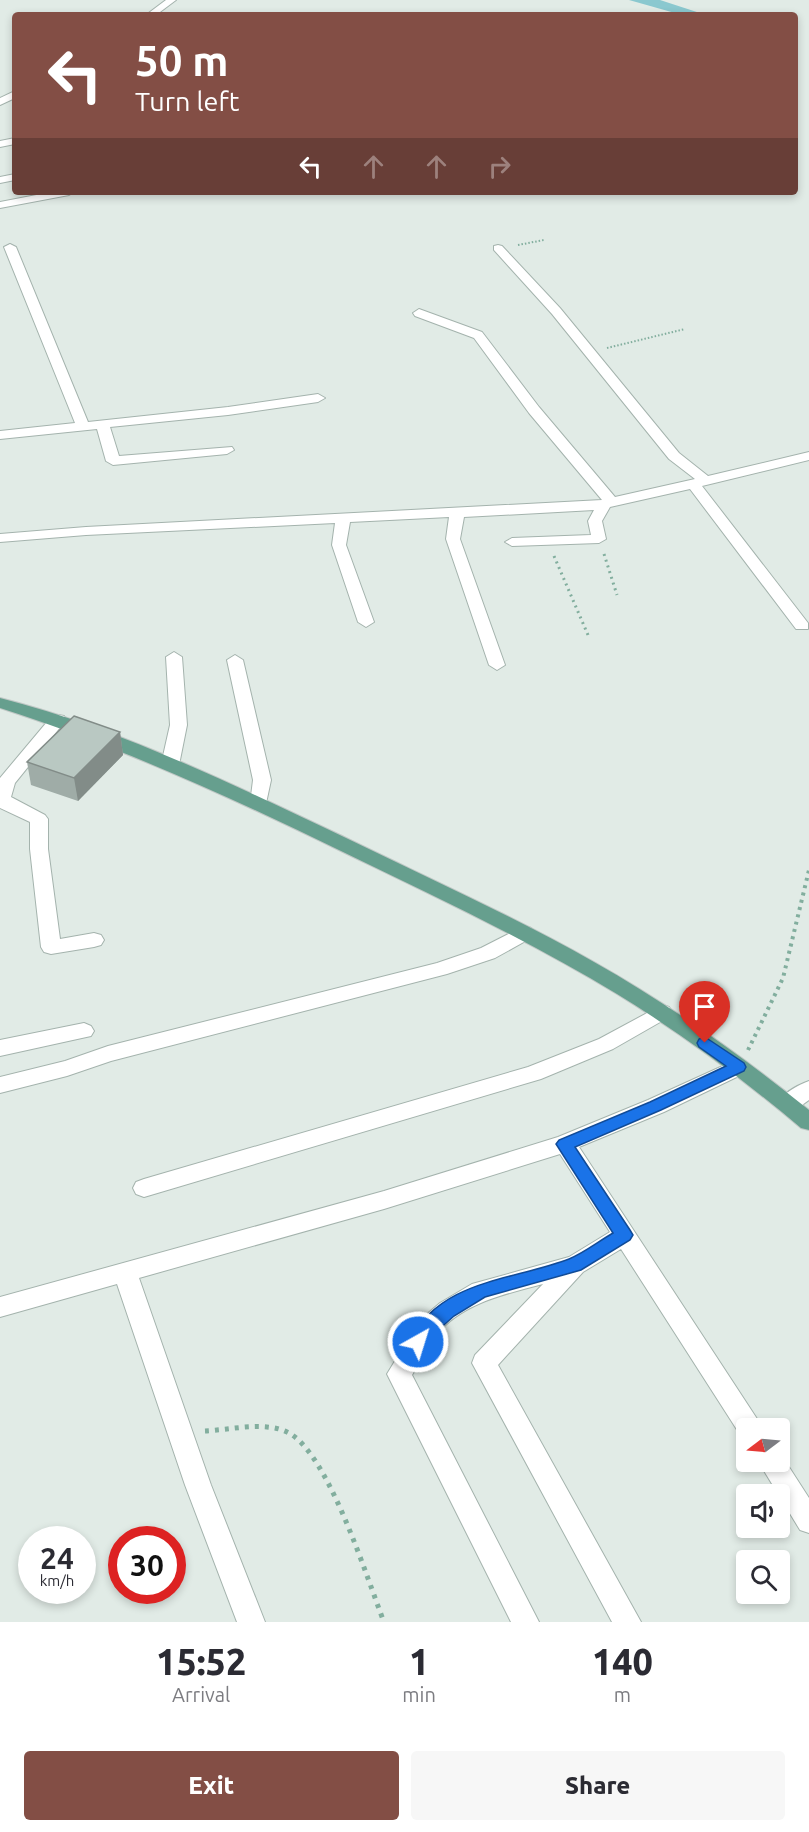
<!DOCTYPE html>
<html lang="en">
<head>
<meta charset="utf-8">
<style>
	body { margin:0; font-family:Ubuntu,sans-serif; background:#f7f7f7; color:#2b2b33; height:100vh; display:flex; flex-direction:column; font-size:22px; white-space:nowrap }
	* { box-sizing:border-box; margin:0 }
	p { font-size:20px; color:#7c7c81 }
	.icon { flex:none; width:33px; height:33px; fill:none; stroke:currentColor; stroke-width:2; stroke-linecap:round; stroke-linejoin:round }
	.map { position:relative; height:1622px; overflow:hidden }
	.details { display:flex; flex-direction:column; background:#fff; flex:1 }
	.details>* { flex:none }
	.hud { position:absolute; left:12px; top:12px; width:786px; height:183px; border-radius:6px; box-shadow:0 3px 9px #0003; background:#834e45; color:#fff; overflow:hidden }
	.needle { width:39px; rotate:254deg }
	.fabs { position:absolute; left:736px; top:1418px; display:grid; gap:12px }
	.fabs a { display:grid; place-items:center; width:54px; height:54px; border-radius:6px; background:#fff; box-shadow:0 3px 9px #0003; font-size:30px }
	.speed { position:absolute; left:18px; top:1526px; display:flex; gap:12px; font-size:30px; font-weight:700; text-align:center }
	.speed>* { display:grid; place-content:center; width:78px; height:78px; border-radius:50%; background:#fff; box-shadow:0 3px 9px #0003; line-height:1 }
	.speed small { font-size:15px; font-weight:400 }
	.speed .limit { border:9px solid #d22; background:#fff; color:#111 }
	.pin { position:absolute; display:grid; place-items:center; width:51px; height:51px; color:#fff; margin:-62px -26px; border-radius:50% 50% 50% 0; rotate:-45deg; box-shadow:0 0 6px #0007 }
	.pin .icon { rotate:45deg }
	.me { position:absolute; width:66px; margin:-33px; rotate:39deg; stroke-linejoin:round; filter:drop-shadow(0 0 4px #0008) }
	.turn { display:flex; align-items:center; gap:21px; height:126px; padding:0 24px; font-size:27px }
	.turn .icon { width:78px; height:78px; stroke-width:2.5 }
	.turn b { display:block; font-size:42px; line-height:51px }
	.lanes { display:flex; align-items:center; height:57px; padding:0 24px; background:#0003; justify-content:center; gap:30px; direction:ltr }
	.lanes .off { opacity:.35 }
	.eta { display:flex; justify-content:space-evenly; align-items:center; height:102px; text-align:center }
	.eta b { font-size:36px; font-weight:800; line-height:42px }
	.cta { display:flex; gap:12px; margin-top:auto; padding:12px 24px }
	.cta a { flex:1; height:69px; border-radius:6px; background:#834e45; color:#fff; font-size:24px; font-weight:800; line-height:69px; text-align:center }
	.cta a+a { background:#f7f7f7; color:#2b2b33 }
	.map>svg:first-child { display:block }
</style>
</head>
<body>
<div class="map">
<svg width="809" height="1622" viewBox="0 0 809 1622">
	<rect width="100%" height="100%" fill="#e1ebe6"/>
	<path fill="#8ac8cf" d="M 629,0 L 660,0 L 706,15 L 682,15 Z"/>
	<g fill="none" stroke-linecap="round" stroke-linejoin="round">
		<defs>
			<path id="minor" d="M 166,0 L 176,0 L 156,15 L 146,15 Z
				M 15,91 L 15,98 L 0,105 L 0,98 Z
				M 15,138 L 15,144 L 0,147 L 0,141 Z
				M 15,174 L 15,180 L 0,183 L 0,177 Z
				M 52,192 L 74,192 L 69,195 L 0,208 L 0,202 Z
				M 10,244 L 16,247 L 88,422 L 228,407 L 318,394 L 325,398 L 318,402 L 228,415 L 110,427 L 119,456 L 232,447 L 234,450 L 227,454 L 113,465 L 106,461 L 97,429 L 0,439 L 0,431 L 75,423 L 4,247 Z
				M 498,245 L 502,246 L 560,308 L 679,453 L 708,476 L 809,452 L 809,460 L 702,486 L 808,623 L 808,629 L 796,629 L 690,489 L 610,507 L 602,521 L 606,539 L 599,543 L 512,546 L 505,542 L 512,538 L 591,535 L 588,521 L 594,510 L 464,517 L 460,539 L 505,665 L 497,670 L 489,665 L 446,539 L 449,517 L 350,522 L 346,545 L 374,622 L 366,627 L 358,622 L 332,545 L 335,523 L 86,535 L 0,542 L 0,534 L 86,527 L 602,500 L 529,413 L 474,338 L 415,316 L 413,313 L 419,309 L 482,332 L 539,407 L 615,497 L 695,479 L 669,459 L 552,314 L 494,250 L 494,246 Z
				M 174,652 L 182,657 L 187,725 L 179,765 L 176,769 L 164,769 L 161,765 L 170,725 L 166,657 Z
				M 235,655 L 243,660 L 271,780 L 265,808 L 253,808 L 250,804 L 253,780 L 227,660 Z
				M 58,715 L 64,716 L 66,720 L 15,783 L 11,797 L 45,815 L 48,819 L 48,849 L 60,939 L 94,933 L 101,935 L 104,940 L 101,945 L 94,947 L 51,954 L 44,952 L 41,947 L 30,849 L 30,822 L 0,808 L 0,778 L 52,716 Z
				M 524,926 L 531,928 L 534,933 L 531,938 L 495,958 L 447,974 L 111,1061 L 67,1076 L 0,1093 L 0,1077 L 65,1061 L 108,1046 L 437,963 L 481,948 Z
				M 662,1005 L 669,1007 L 672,1012 L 669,1017 L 613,1049 L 541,1079 L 144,1197 L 136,1194 L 133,1188 L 136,1182 L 144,1179 L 528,1067 L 599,1039 Z
				M 84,1023 L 91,1026 L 94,1031 L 91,1036 L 0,1056 L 0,1040 Z
				M 738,1059 L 745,1061 L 748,1067 L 745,1073 L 664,1112 L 579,1147 L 763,1428 L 747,1428 L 747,1438 L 741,1436 L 621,1249 L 583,1272 L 498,1365 L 641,1622 L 612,1622 L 472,1363 L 475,1355 L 543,1284 C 505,1294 462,1303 436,1335 C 427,1347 420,1362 412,1375 L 539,1622 L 511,1622 L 387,1374 L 420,1320 L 440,1303 L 472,1284 L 569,1257 L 610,1232 L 560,1154 L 384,1209 L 139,1278 L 211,1485 L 265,1622 L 237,1622 L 185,1485 L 117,1284 L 0,1317 L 0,1297 L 384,1191 L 558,1137 L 648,1100 Z
				M 809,1081 L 809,1100 C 799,1107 793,1114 780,1110 L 777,1104 C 783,1093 798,1085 809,1081 Z
				M 780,1453 L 809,1498 L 809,1533 L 800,1530 L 758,1461 L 780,1461 Z"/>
			<path id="major" d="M 0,698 C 115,727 237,786 344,837 C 428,878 513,916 594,962 C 670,1005 741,1055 809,1110 L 809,1130 L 801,1128 C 743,1079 682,1034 617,994 C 528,940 434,896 341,851 C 230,797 118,746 0,708 Z"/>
		</defs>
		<use href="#minor" stroke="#a4b3ad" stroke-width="2"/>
		<use href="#major" stroke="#c1c8c6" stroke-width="2"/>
		<path stroke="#82ae9e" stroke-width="2" stroke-dasharray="1.5 2" stroke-linecap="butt" d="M 518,245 L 544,240
			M 607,348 L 685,329"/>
		<path stroke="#82ae9e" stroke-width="3" stroke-dasharray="2 4" stroke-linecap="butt" d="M 604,554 L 617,595
			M 554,556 L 588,635"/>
		<path stroke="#82ae9e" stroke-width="4" stroke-dasharray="3 4.5" stroke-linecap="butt" d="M 748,1050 L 783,978 L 809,870"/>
		<path stroke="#82ae9e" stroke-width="5" stroke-dasharray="4 6" stroke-linecap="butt" d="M 205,1431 C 229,1430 264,1421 287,1432 C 328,1451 367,1579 384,1622"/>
		<use href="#minor" fill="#fff" fill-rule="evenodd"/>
		<use href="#major" fill="#669f8e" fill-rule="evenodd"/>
	</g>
	<path fill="#9faca7" d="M 120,732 L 123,755 L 78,801 L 31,785 L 27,762 Z"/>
	<path fill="#828c88" d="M 120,732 L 123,755 L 78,801 L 74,778 Z"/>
	<path fill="#b9c8c2" stroke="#828c88" stroke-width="1.5" d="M 74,716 L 120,732 L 74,778 L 27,762 Z"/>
	<path fill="#1a73e8" stroke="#114b97" stroke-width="1.5" d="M 705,1037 L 744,1063 L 746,1067 L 744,1071 L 661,1110 L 575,1147 L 630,1230 L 633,1235 L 630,1240 L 581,1270 L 485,1297 L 454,1316 L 435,1333 L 425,1348 L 418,1350 L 412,1348 L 409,1342 C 440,1279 512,1281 569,1259 C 584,1253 599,1241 613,1233 L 556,1144 L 559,1140 L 650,1102 L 726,1066 L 699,1047 L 697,1043 L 699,1039 Z"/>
</svg>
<div class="fabs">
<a><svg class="needle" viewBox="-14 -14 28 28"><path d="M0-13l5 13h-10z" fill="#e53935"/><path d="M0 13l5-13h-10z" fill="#7c7c81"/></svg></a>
<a><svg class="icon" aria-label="sound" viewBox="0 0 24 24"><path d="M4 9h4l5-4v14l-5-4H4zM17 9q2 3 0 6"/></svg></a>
<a><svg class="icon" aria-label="search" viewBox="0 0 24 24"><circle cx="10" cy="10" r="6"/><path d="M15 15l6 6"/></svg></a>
</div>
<div class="speed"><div>24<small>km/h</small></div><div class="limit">30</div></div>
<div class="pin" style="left:705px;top:1043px;background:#d93025"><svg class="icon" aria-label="arrive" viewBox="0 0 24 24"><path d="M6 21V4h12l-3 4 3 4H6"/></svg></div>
<svg class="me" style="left:418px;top:1342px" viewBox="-20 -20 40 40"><circle r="17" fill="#1a73e8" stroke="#fff" stroke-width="3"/><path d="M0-11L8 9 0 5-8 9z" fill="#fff"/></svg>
<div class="hud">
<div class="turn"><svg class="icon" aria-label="left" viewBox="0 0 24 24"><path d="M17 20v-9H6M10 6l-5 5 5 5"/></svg><div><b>50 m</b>Turn left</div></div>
<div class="lanes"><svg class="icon" aria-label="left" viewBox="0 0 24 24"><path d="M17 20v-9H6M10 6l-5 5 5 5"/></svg><svg class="icon off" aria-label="ahead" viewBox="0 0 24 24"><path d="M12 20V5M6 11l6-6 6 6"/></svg><svg class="icon off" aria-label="ahead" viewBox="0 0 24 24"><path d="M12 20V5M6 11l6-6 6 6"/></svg><svg class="icon off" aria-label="right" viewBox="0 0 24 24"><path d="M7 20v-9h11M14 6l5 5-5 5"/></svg></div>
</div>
</div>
<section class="details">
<div class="eta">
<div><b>15:52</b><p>Arrival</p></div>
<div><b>1</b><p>min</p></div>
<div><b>140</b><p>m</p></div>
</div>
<div class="cta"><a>Exit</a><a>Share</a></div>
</section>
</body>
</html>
